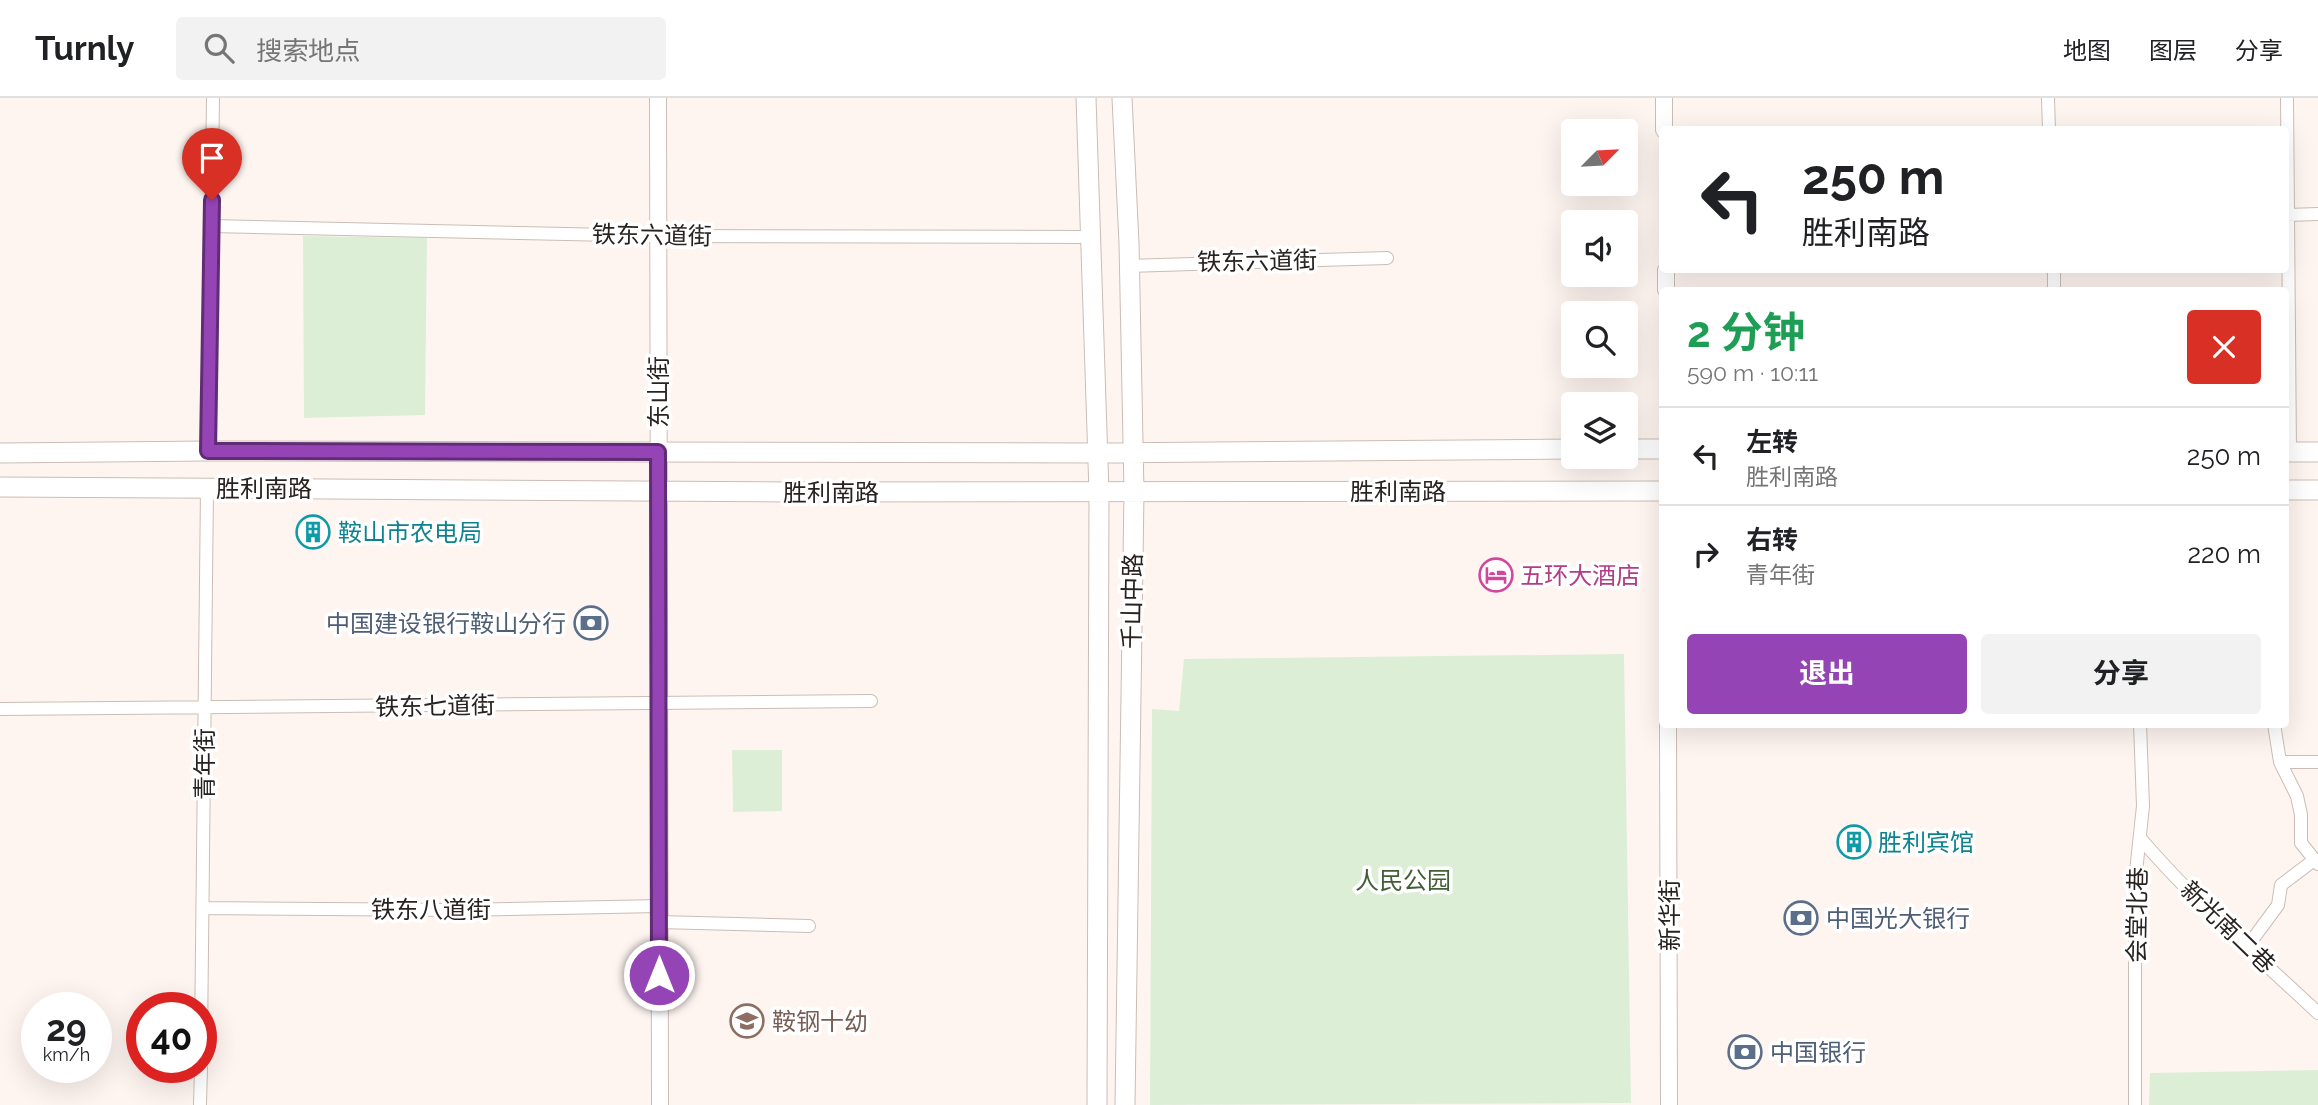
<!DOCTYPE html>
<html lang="zh">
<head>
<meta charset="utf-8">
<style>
	body { margin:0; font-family:Raleway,"Noto Sans SC",sans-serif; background:#f2f2f2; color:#202124; height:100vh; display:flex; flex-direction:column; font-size:26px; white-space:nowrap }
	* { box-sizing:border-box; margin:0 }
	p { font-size:23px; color:#757577 }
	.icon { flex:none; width:38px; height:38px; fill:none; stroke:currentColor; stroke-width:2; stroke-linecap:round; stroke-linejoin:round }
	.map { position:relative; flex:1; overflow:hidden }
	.panel { position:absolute; left:1659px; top:189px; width:630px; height:441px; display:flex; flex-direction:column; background:#fff; border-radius:7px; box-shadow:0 7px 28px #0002 }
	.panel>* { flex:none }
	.top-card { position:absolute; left:1659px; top:28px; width:630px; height:147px; border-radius:7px; box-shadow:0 7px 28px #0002; background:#fff; color:#202124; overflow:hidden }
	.needle { width:46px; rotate:66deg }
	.fabs { position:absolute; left:1561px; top:21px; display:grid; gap:14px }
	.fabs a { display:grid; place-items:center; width:77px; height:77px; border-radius:7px; background:#fff; box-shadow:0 7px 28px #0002; font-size:35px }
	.speed { position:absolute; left:21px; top:894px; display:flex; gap:14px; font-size:35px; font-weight:700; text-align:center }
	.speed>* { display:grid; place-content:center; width:91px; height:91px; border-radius:50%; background:#fff; box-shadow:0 7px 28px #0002; line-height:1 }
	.speed small { font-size:18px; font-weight:400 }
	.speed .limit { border:10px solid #d22; background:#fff; color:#111 }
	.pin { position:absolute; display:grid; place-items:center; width:60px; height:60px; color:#fff; margin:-72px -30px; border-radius:50% 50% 50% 0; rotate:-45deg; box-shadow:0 0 7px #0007 }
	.pin .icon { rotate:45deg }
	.me { position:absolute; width:77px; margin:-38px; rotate:0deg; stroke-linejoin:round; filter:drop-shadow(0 0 5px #0008) }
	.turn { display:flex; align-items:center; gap:24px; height:147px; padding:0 28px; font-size:32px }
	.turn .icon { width:91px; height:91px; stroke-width:2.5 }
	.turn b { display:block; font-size:49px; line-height:60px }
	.round { display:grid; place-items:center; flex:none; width:74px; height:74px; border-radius:7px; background:#f2f2f2 }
	.headline { display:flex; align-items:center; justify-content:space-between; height:119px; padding:0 28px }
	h1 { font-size:42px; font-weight:700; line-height:52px; color:#1e9e55 }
	.action { display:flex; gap:14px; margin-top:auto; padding:14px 28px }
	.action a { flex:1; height:80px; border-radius:7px; background:#9444b4; color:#fff; font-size:28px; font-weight:700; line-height:80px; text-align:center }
	.action a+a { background:#f2f2f2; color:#202124 }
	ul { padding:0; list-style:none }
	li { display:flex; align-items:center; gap:21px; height:98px; padding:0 28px; border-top:2px solid #e0e0e0 }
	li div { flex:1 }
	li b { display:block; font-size:26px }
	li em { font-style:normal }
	header { display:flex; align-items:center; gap:42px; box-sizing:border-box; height:98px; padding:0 35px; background:#fff; border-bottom:2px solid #e0e0e0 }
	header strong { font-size:33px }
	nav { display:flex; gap:38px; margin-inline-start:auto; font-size:24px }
	.search { width:490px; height:63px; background:#f2f2f2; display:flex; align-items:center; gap:18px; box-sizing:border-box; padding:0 24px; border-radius:7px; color:#757577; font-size:26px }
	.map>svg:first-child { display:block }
</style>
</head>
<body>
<header>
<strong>Turnly</strong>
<div class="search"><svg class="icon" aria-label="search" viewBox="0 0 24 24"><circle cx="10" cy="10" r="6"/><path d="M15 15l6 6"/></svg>搜索地点</div>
<nav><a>地图</a><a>图层</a><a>分享</a></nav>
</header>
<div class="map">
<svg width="2318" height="1007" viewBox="0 0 2318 1007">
	<rect width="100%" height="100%" fill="#fef5f1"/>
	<path fill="#ddeed7" d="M 303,138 L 427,140 L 425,317 L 304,320 Z
		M 1624,556 L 1631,1005 L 1150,1007 L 1152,611 L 1179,613 L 1184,561 Z
		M 732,652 L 782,652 L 782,713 L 733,714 Z
		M 2318,972 L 2318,1007 L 2149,1007 L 2150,975 Z"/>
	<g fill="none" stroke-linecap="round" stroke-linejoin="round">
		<defs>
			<path id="minor" d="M 2048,0 L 2049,32
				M 2287,0 L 2290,354
				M 2287,117 L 2318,116
				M 211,128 L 658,138 L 1092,139
				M 1128,168 L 1387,160
				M 2054,172 L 2054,192
				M 208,353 L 213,0
				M 0,611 L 871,603
				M 2274,626 L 2280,664 L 2297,698 L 2301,717 L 2301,745 L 2318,766
				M 2280,664 L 2318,664
				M 2140,740 C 2194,803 2257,858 2318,915
				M 203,810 L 460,812 L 659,808
				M 659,824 L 809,828
				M 2247,849 L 2278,807 L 2281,787 L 2314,762
				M 201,942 L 207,391
				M 200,1007 L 201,970
				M 2135,1007 L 2135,783 L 2143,708 L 2140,626"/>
			<path id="tertiary" d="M 658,0 L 660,1007
				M 1664,0 L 1664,32
				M 1666,172 L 1666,192
				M 1668,626 L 1669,1007"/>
			<path id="primary" d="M 1086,0 L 1099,394 L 1097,1007
				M 1122,0 L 1129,145 L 1134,394 L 1125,1007
				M 1626,351 L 1662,351
				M 2286,354 L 2318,354
				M 0,355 L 208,353 L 1097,355 L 1573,351
				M 0,389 L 789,394 L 1662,393
				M 2286,392 L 2318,392"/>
		</defs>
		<use href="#minor" stroke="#cbbdb5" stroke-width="14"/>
		<use href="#tertiary" stroke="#cbbdb5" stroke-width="18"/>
		<use href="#primary" stroke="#cbbdb5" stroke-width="21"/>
		<use href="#minor" stroke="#fff" stroke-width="12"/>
		<use href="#tertiary" stroke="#fff" stroke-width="16"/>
		<use href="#primary" stroke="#fff" stroke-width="19"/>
	</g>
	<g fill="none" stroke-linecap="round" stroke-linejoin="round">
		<defs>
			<path id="route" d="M 212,102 L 208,353 L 658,354 L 659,877"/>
		</defs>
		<use href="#route" stroke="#602c75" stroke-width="18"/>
		<use href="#route" stroke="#9444b4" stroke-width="12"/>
	</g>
	<defs>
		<symbol id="building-ring" viewBox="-11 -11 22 22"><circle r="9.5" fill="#fff" stroke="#0f9aa8" stroke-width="1.5"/><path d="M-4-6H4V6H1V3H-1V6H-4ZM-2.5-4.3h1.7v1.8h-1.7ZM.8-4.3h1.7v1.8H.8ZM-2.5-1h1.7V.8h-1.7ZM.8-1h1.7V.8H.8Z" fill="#0f9aa8"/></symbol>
		<symbol id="hotel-ring" viewBox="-11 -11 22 22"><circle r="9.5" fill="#fff" stroke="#d1479c" stroke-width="1.5"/><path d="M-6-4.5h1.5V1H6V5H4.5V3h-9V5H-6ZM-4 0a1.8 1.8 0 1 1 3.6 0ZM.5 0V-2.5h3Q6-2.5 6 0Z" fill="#d1479c"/></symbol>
		<symbol id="bank-ring" viewBox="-11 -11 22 22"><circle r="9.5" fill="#fff" stroke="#5c6f8a" stroke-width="1.5"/><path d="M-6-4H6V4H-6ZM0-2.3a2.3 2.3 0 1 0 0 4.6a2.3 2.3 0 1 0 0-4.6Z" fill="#5c6f8a"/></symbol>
		<symbol id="school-ring" viewBox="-11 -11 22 22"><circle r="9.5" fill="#fff" stroke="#8d6e63" stroke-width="1.5"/><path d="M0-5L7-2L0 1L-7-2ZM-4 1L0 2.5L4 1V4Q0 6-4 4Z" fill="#8d6e63"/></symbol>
	</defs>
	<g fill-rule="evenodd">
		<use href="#building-ring" x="294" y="415" width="38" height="38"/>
		<use href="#hotel-ring" x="1477" y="458" width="38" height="38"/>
		<use href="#bank-ring" x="572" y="506" width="38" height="38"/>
		<use href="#building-ring" x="1835" y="725" width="38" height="38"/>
		<use href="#bank-ring" x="1782" y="801" width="38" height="38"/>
		<use href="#school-ring" x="728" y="904" width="38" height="38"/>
		<use href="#bank-ring" x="1726" y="935" width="38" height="38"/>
	</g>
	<g text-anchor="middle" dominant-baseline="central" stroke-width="7" stroke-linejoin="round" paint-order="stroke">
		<g font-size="24" fill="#282320" stroke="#fff">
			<text transform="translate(652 137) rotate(1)">铁东六道街</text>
			<text transform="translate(1257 163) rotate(-1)">铁东六道街</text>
			<text transform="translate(658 294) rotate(-90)">东山街</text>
			<text x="264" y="390">胜利南路</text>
			<text x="1398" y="393">胜利南路</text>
			<text x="831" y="394">胜利南路</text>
			<text transform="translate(1132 503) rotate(-89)">千山中路</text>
			<text transform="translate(435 608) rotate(-1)">铁东七道街</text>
			<text transform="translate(204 666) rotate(-90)">青年街</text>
			<text x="431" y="811">铁东八道街</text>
			<text transform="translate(1669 817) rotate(-90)">新华街</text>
			<text transform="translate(2137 817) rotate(-89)">会堂北巷</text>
			<text transform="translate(2228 829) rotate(44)">新光南二巷</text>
		</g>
		<g font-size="24" fill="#0d838f" stroke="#fff" text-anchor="start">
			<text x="338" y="434">鞍山市农电局</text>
			<text x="1878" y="744">胜利宾馆</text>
		</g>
		<g font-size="24" fill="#b23c85" stroke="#fff" text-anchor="start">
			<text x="1520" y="477">五环大酒店</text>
		</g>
		<g font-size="24" fill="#4e5e75" stroke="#fff" text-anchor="start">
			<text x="566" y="525" text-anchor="end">中国建设银行鞍山分行</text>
			<text x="1826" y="820">中国光大银行</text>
			<text x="1770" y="954">中国银行</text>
		</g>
		<g font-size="24" fill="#425f36" stroke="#fff">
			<text x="1403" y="782">人民公园</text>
		</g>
		<g font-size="24" fill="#785e54" stroke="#fff" text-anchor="start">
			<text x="772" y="923">鞍钢十幼</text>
		</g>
	</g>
</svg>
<div class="fabs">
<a><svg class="needle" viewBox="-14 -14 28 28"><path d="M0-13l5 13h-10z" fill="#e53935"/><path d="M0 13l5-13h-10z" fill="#757577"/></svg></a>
<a><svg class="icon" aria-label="sound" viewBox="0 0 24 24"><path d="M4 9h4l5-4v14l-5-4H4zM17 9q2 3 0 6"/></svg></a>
<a><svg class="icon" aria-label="search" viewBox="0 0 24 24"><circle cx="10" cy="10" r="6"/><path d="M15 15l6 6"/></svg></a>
<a><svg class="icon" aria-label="layers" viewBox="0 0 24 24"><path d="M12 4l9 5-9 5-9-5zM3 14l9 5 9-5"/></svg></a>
</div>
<div class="speed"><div>29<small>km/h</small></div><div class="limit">40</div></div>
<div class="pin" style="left:212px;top:102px;background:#d93025"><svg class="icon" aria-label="arrive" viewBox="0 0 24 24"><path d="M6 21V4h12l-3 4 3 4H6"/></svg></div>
<svg class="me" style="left:659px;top:877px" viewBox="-20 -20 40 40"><circle r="17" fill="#9444b4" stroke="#fff" stroke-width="3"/><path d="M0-11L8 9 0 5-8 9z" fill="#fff"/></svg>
<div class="top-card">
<div class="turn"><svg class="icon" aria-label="left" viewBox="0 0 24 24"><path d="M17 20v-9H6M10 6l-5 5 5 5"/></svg><div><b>250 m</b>胜利南路</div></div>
</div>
<section class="panel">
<div class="headline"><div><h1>2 分钟</h1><p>590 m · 10:11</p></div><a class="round" style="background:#d93025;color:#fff"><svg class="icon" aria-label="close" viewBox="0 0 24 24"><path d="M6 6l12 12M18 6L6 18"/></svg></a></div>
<ul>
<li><svg class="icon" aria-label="left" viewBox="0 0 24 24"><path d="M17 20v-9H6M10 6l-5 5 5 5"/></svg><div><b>左转</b><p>胜利南路</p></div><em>250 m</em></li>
<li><svg class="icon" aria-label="right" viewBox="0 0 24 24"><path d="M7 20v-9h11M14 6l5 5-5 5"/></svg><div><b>右转</b><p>青年街</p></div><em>220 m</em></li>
</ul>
<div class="action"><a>退出</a><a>分享</a></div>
</section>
</div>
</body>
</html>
